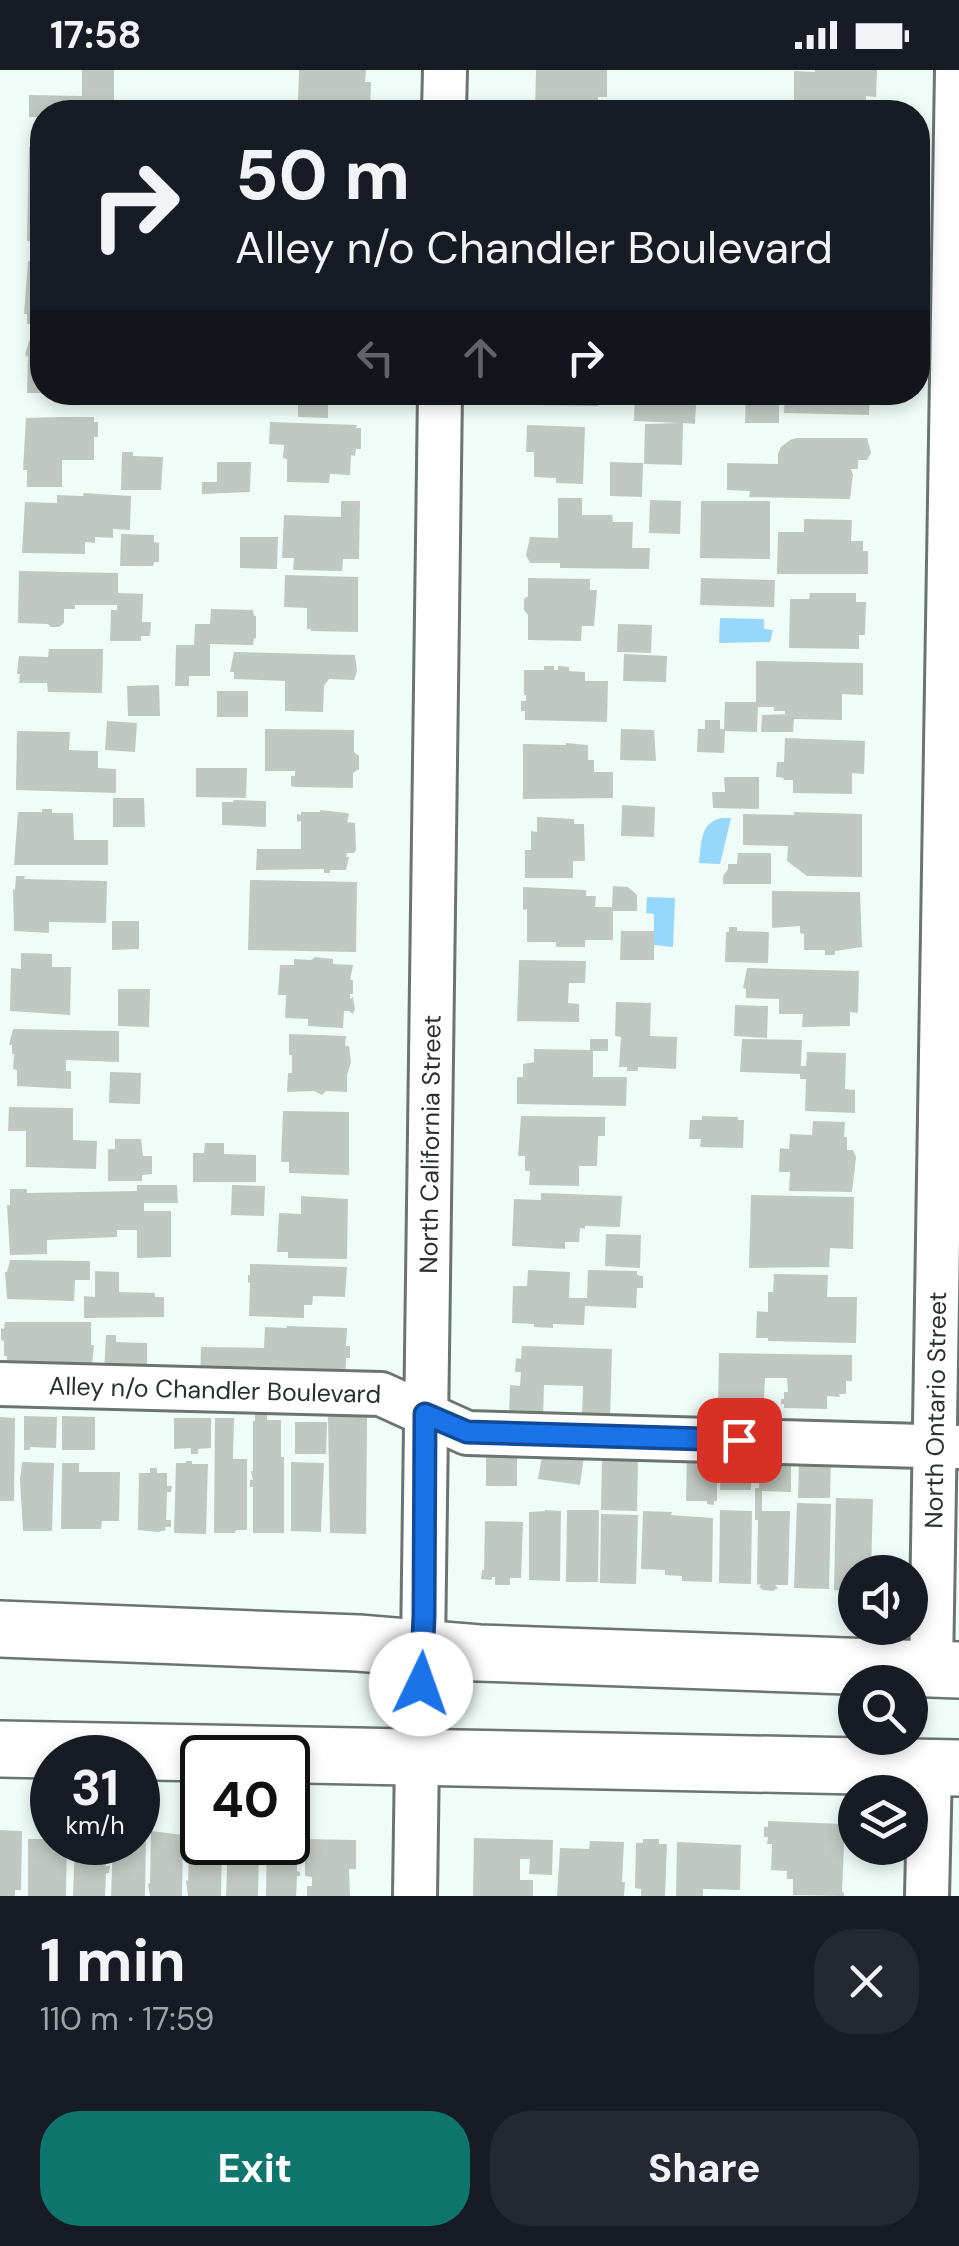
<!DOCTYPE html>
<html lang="en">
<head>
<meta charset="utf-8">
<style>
	body { margin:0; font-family:"DM Sans",sans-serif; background:#242831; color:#f1f3f6; height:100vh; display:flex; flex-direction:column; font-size:38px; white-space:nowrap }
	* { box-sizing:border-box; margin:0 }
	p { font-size:32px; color:#9ea1a6 }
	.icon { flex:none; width:55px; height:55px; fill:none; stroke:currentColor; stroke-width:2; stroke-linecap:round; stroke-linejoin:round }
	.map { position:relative; height:1826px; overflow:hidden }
	.details { display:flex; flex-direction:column; background:#171b24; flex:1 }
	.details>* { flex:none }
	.hud { position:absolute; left:30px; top:30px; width:900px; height:305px; border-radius:40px; box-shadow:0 5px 15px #0003; background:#171b24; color:#f1f3f6; overflow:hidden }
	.controls { position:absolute; left:838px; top:1485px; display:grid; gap:20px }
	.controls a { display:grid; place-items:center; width:90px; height:90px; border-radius:50%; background:#171b24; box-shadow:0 5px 15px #0003; font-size:50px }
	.speed { position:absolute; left:30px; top:1665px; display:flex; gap:20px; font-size:50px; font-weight:700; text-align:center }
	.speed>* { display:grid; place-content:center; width:130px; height:130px; border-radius:50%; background:#171b24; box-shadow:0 5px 15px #0003; line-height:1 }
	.speed small { font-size:25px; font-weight:400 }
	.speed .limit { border:5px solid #111; border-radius:15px; background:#fff; color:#111 }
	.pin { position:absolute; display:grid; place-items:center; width:85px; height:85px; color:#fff; margin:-42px; border-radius:20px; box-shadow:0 5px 15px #0006 }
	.me { position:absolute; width:110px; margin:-55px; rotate:3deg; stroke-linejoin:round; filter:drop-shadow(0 0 8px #0008) }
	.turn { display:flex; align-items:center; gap:35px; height:210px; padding:0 40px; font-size:45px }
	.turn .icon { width:130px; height:130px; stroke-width:2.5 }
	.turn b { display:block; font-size:70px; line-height:85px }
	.lanes { display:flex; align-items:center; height:95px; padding:0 40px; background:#0003; justify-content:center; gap:50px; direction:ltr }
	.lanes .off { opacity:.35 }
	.round { display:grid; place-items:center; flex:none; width:105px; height:105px; border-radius:40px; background:#242831 }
	.overview { display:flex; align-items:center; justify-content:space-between; height:170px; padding:0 40px }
	h1 { font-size:60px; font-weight:700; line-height:75px }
	.button { display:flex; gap:20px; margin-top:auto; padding:20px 40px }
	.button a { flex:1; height:115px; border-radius:40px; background:#0f766e; color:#fff; font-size:40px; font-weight:700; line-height:115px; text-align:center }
	.button a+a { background:#242831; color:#f1f3f6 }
	.status { display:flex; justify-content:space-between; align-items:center; height:70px; padding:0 50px; background:#171b24; direction:ltr }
	.status svg { height:28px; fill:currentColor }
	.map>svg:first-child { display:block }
</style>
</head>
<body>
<div class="status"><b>17:58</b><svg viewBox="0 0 49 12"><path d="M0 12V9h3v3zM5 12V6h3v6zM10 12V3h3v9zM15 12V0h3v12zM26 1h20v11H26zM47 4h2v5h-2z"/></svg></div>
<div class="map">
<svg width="959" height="1826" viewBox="0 0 959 1826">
	<rect width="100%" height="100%" fill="#f0fcf8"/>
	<path fill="#96d7fb" d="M 720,548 L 764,549 L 764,559 L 773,560 L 770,572 L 719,573 Z
		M 721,748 L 731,748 L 720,794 L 699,793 C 702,773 699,754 721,748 Z
		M 647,827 L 675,828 L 673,877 L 654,875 L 654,844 L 646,843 Z"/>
	<path fill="#c1c8c1" d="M 82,0 L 114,0 L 114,42 L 42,42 L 42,47 L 29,47 L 29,25 L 82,26 Z
		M 299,0 L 366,0 L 365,12 L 371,12 L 370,37 L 318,36 L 318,33 L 298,32 Z
		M 536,0 L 607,0 L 607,27 L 598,27 L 598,42 L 535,42 Z
		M 815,0 L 877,0 L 876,27 L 866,26 L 865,42 L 814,42 L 814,33 L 794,33 L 794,1 L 815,2 Z
		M 218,37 L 272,39 L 272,42 L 218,42 Z
		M 29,77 L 42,78 L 42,171 L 27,171 Z
		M 28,191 L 42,191 L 42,254 L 27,254 L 27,244 L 24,244 Z
		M 29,271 L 42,271 L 42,323 L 27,323 L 28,287 L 25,285 Z
		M 294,322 L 351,322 L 351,328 L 328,328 L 328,348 L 298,347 L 298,333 L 294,333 Z
		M 534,322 L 598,322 L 598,336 L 534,335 Z
		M 635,322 L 678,323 L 678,334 L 696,335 L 695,354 L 683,353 L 682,395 L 644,394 L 645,354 L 679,353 L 634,351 Z
		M 746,322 L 779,322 L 779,353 L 745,353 Z
		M 785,322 L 870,322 L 869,345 L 784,343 Z
		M 61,347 L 94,347 L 94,352 L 98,352 L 98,367 L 94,367 L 94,390 L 62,390 L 62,417 L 27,417 L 27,400 L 23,400 L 26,348 Z
		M 270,352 L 357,355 L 356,358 L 361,358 L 361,379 L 356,379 L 355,386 L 351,385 L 350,405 L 330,404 L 329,413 L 287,412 L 287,389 L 283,388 L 284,375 L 269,374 Z
		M 527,355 L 585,357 L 583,414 L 556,413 L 556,408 L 534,407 L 534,382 L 526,382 Z
		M 796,368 L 867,368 L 871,383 L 867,390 L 858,390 L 858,399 L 851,399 L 853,405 L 850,429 L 749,427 L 750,421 L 727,420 L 727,393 L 778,394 L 778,384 L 781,377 L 790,370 Z
		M 122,382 L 133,382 L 133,386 L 163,387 L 161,420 L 121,420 Z
		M 217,392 L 251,392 L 250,422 L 202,424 L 202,412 L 217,412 Z
		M 610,392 L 643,393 L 642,427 L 610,426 Z
		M 84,423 L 131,426 L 130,460 L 113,459 L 113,468 L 95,467 L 95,473 L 85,472 L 85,484 L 22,483 L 25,432 L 57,433 L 57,425 L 83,426 Z
		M 558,428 L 582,428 L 582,445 L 612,445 L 613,452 L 633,452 L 632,478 L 650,478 L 649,499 L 560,498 L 560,493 L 530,493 L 526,485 L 530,467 L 558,468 Z
		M 650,430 L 681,431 L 680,464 L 649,463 Z
		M 341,431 L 360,431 L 359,489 L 343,489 L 342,501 L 293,500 L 294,488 L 282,488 L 284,445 L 341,447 Z
		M 701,431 L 770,431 L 770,489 L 700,488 Z
		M 804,449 L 852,450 L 851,471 L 863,471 L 863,481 L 868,481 L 868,504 L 777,504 L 778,462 L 804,462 Z
		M 121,464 L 154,465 L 154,472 L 159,473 L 159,492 L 154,492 L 153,496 L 120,496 Z
		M 240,467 L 278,467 L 277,499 L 240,498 Z
		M 19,501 L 118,503 L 118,523 L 143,524 L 142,552 L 151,552 L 150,566 L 141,566 L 141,571 L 110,571 L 111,540 L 117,540 L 117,535 L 75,535 L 75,539 L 64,539 L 64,553 L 59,557 L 51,557 L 48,554 L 18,553 Z
		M 285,505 L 358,507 L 358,562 L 311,561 L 311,559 L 307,559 L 307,538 L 284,537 Z
		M 528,508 L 590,509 L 590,520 L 597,520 L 594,556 L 582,556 L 581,571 L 528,570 L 528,545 L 524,540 L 524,529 L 528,526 Z
		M 701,508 L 775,510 L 774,537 L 700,535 Z
		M 810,523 L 856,523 L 856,532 L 866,532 L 865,565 L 859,565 L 859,579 L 789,578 L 790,529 L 809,529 Z
		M 211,539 L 253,540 L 254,546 L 256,546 L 256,569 L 254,568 L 253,575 L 210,574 L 210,606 L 189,606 L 189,616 L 175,616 L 176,575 L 194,575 L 195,554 L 210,554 Z
		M 618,554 L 652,555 L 651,583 L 617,582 Z
		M 49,579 L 103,579 L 102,623 L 48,622 L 47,613 L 19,613 L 20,604 L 17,604 L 19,586 L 48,587 Z
		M 234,582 L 355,585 L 357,601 L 354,610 L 329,609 L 324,616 L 323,642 L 285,641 L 285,611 L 234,609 L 234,602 L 230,602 Z
		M 624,584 L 667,586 L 666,612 L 623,611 Z
		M 756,591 L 863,593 L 863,625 L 842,624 L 842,650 L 794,649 L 793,662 L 761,662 L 762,645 L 792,644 L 785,644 L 785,641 L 774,641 L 774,637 L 758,637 L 757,662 L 725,661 L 724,683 L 697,682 L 698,659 L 705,659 L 705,650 L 720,650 L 720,659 L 724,659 L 725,632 L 756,632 Z
		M 544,596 L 554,596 L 554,600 L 558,600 L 558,596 L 569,597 L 569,601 L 585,602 L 585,611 L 608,611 L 607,652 L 525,650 L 525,641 L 521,641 L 521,631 L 526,631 L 526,625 L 524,625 L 524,600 L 544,600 Z
		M 159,615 L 160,646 L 128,646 L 127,616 Z
		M 217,621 L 248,621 L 248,647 L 217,647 Z
		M 107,651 L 137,653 L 135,682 L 105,680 Z
		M 265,659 L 354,660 L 354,682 L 359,686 L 359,699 L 353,703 L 353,718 L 295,717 L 291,716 L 291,706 L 295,706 L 295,701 L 265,701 Z
		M 621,659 L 654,660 L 656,691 L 620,690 Z
		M 17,661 L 70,662 L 69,680 L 98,681 L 98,698 L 116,699 L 116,723 L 16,720 Z
		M 785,668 L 865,671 L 864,704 L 852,703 L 852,724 L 793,723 L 793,710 L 783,710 L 784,708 L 776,707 L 777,692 L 784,692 Z
		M 566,673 L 588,675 L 588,690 L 594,690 L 594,702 L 613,702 L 613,728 L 523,729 L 523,674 L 566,675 Z
		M 196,698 L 247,698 L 246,728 L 196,727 Z
		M 724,707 L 759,707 L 759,739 L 713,738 L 712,722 L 725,722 Z
		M 113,728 L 144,728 L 145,757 L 113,757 Z
		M 234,730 L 266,731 L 266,757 L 222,755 L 222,732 L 233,732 Z
		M 622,735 L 655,737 L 654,767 L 621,766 Z
		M 42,739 L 52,739 L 52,743 L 73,743 L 74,770 L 108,770 L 108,795 L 14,795 L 18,742 L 42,742 Z
		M 320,740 L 347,743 L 349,744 L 347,752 L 355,753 L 356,780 L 354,783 L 347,783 L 346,787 L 349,787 L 346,800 L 330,800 L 330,803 L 324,803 L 324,799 L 256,800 L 257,779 L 301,779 L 301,751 L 297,752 L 297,744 L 301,745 L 301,742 L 320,742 Z
		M 794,742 L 862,744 L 862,807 L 807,806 L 787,791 L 788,776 L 743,775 L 743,744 L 794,745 Z
		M 537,747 L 574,749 L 574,754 L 584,754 L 585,791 L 573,791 L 573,808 L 525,808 L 525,780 L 531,780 L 531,761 L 537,762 Z
		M 738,783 L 771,783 L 771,814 L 723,814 L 723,806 L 728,799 L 728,794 L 737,794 Z
		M 16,806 L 25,806 L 24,809 L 107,811 L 106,853 L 49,852 L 49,863 L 14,861 L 13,819 L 15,820 Z
		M 250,810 L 357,812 L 356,882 L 248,880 Z
		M 613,816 L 628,817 L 637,825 L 637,841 L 613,841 L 613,870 L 585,870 L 585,877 L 556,877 L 556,872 L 527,872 L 527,839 L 523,840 L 523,817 L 586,820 L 586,826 L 596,826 L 595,837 L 612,837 Z
		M 772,821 L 860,822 L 862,877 L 835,881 L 835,885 L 825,885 L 825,880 L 804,880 L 804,864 L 800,863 L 800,856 L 772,858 Z
		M 112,851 L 139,851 L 139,879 L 112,880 Z
		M 729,857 L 737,857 L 737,861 L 769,862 L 768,893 L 725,892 L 726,862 L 729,862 Z
		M 621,861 L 654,861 L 654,890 L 620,890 Z
		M 21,883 L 52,884 L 52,897 L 71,897 L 70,945 L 10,941 L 11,898 L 21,899 Z
		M 315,887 L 333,889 L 333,894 L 353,895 L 350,910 L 353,910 L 353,924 L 350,924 L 350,929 L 353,927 L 355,939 L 353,944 L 349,941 L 344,941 L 343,958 L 308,956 L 308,949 L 285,948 L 286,925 L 278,925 L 280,895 L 294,895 L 294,889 L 311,890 Z
		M 519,890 L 586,891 L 585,913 L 569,913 L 568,933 L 579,934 L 579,952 L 517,951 Z
		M 747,898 L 859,901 L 858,943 L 850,942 L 850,956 L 802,957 L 803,944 L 779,944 L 779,929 L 746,928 L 746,919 L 743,918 Z
		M 118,919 L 150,919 L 149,957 L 118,956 Z
		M 616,932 L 651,933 L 650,966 L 677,967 L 676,999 L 638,997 L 638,1001 L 627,1001 L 627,997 L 619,997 L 621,967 L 615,966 Z
		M 735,935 L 768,936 L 767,968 L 734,966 Z
		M 13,959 L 119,961 L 119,992 L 66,990 L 66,1001 L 71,1001 L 71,1019 L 17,1016 L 17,1000 L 13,999 L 14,984 L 12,984 L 12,975 L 9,975 Z
		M 289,964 L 346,966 L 345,976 L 349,976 L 351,992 L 347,1005 L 347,1022 L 326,1021 L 322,1025 L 314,1021 L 287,1022 L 288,1003 L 292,1003 L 292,985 L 289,985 Z
		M 590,969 L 608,969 L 608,981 L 593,981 L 593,1007 L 627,1007 L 626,1036 L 517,1034 L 517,1007 L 523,1007 L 523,994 L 534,992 L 534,979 L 590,980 Z
		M 742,969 L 802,970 L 801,996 L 806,996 L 807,982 L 846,983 L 845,1019 L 855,1020 L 855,1043 L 805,1041 L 806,1009 L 800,1009 L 800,1004 L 740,1002 Z
		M 110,1002 L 141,1003 L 140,1034 L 109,1033 Z
		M 9,1037 L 73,1038 L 73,1070 L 97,1071 L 96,1099 L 26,1097 L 26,1061 L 8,1061 Z
		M 283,1041 L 349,1042 L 349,1105 L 289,1103 L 289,1092 L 281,1092 Z
		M 521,1046 L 605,1047 L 605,1066 L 598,1066 L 597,1096 L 579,1096 L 579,1116 L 529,1115 L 530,1101 L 525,1101 L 525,1086 L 518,1086 Z
		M 702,1046 L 738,1047 L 738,1050 L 744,1050 L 743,1078 L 700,1077 L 701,1069 L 689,1069 L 690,1050 L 702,1050 Z
		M 813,1051 L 845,1052 L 844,1067 L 847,1067 L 847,1080 L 853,1080 L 856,1087 L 852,1122 L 789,1121 L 790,1102 L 779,1102 L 780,1078 L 789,1079 L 790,1064 L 812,1065 Z
		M 115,1069 L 141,1069 L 143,1086 L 152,1086 L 152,1104 L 142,1105 L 142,1111 L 108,1111 L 108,1079 L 115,1079 Z
		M 205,1073 L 224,1073 L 224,1084 L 256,1085 L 256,1112 L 193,1112 L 193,1083 L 204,1083 Z
		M 137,1115 L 177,1115 L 178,1133 L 144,1133 L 144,1141 L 171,1141 L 171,1187 L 137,1188 L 137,1160 L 117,1160 L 117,1167 L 47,1170 L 47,1184 L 10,1185 L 7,1135 L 10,1135 L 10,1119 L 27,1119 L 27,1123 L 137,1121 Z
		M 232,1115 L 265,1116 L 264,1146 L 231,1145 Z
		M 541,1123 L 622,1126 L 620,1157 L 585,1156 L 585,1159 L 580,1158 L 579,1172 L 565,1172 L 565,1179 L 512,1176 L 514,1129 L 541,1130 Z
		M 751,1125 L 854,1127 L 853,1179 L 830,1178 L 829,1197 L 749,1198 Z
		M 301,1126 L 348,1129 L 347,1189 L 288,1188 L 288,1182 L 277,1182 L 279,1143 L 301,1144 Z
		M 606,1164 L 641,1165 L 640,1198 L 605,1196 Z
		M 10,1190 L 90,1191 L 90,1210 L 75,1210 L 74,1231 L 7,1229 L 5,1202 L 7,1202 Z
		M 250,1194 L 347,1197 L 345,1227 L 313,1226 L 312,1235 L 304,1235 L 304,1248 L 249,1246 L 250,1212 L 248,1213 L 248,1205 L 250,1205 Z
		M 528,1200 L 570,1202 L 569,1228 L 587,1228 L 588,1200 L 637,1201 L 637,1205 L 643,1206 L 643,1218 L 637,1218 L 636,1238 L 585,1236 L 584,1255 L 553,1254 L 553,1258 L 534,1257 L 534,1254 L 512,1253 L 513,1216 L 527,1216 Z
		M 95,1201 L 119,1202 L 119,1222 L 155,1223 L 155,1227 L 164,1227 L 164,1247 L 84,1248 L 84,1226 L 95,1227 Z
		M 774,1204 L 828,1205 L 827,1227 L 857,1227 L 856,1273 L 768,1271 L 768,1268 L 756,1268 L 757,1241 L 768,1242 L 768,1222 L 773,1222 Z
		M 5,1252 L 91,1252 L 91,1275 L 94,1275 L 91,1304 L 6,1302 L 7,1286 L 4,1286 L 4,1271 L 1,1270 L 1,1258 L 4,1259 Z
		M 286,1256 L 347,1258 L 346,1276 L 350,1276 L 350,1288 L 346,1288 L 345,1314 L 200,1311 L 201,1277 L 264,1278 L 265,1257 L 287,1258 Z
		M 106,1265 L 116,1265 L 116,1272 L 147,1273 L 147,1306 L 104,1305 Z
		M 522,1276 L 612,1279 L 610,1350 L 588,1350 L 588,1344 L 582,1344 L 583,1316 L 544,1315 L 543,1350 L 509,1349 L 510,1315 L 520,1316 L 521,1302 L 515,1302 L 516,1288 L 521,1289 Z
		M 719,1283 L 852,1285 L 852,1311 L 846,1311 L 846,1324 L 839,1324 L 840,1327 L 827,1326 L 827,1339 L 784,1338 L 784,1334 L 781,1334 L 781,1329 L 784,1329 L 784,1322 L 788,1322 L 787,1308 L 765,1308 L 764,1330 L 748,1330 L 748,1338 L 718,1337 Z
		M 255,1343 L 267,1343 L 267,1350 L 281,1350 L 281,1387 L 284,1387 L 284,1463 L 253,1463 L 253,1417 L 250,1417 L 250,1410 L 253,1410 L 251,1401 L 253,1401 L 253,1351 L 255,1351 Z
		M 24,1346 L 57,1347 L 56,1378 L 30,1377 L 30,1380 L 24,1380 Z
		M 62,1346 L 95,1347 L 95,1380 L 62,1380 Z
		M 328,1346 L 367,1347 L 366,1464 L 330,1463 Z
		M 0,1347 L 15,1348 L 14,1431 L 0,1431 Z
		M 174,1348 L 211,1348 L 211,1378 L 198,1379 L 198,1384 L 191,1384 L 191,1378 L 174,1379 Z
		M 215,1348 L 234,1348 L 233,1389 L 247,1389 L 247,1460 L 236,1460 L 235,1463 L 214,1463 Z
		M 295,1352 L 327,1352 L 326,1384 L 295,1384 Z
		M 543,1380 L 584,1386 L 580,1415 L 538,1409 Z
		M 486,1381 L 517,1382 L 517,1416 L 486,1416 Z
		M 602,1385 L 638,1386 L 637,1441 L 601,1440 Z
		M 721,1386 L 751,1386 L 751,1420 L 720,1420 Z
		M 759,1386 L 791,1387 L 791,1422 L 762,1421 L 762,1441 L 790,1441 L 788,1515 L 775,1515 L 778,1518 L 773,1521 L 763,1520 L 759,1517 L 761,1514 L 757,1515 L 758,1450 L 755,1450 L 755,1418 L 759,1418 Z
		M 799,1386 L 831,1387 L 830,1428 L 798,1428 Z
		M 687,1388 L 717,1389 L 717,1431 L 714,1431 L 714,1435 L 707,1434 L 707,1431 L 686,1431 Z
		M 186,1391 L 192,1391 L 192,1394 L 208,1394 L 206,1464 L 174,1463 L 176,1393 L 186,1393 Z
		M 22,1392 L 54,1393 L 52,1461 L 23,1461 L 20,1410 Z
		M 291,1392 L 324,1393 L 321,1462 L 291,1461 Z
		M 62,1393 L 79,1393 L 79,1402 L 120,1402 L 119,1451 L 102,1451 L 101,1459 L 61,1459 Z
		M 150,1398 L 157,1398 L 157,1403 L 167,1403 L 167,1416 L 172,1416 L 171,1422 L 167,1422 L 166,1450 L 171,1450 L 171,1457 L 165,1457 L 166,1460 L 158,1462 L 138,1460 L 139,1403 L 150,1403 Z
		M 836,1428 L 873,1429 L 871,1502 L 855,1502 L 855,1522 L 834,1520 Z
		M 797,1433 L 831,1434 L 829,1519 L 794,1518 Z
		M 545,1440 L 561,1441 L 560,1511 L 529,1510 L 529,1442 L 545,1441 Z
		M 567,1440 L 599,1440 L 598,1512 L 566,1512 Z
		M 720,1440 L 752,1441 L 751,1514 L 719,1513 Z
		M 643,1441 L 672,1442 L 671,1445 L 713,1448 L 712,1512 L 682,1511 L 682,1506 L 665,1505 L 665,1500 L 641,1499 Z
		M 601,1444 L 638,1445 L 636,1514 L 600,1513 Z
		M 485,1451 L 523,1452 L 521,1508 L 510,1508 L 510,1515 L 495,1515 L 495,1507 L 492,1507 L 492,1510 L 481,1509 L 482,1500 L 484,1500 Z
		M 768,1751 L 845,1754 L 842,1822 L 844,1823 L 844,1826 L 793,1825 L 793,1809 L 787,1809 L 787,1801 L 771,1800 L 772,1774 L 767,1774 L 768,1767 L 764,1767 L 764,1757 L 768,1757 Z
		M 138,1758 L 144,1758 L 144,1765 L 146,1765 L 145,1826 L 111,1826 L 113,1772 L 138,1772 Z
		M 0,1760 L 22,1761 L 21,1820 L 15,1820 L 15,1826 L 0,1826 Z
		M 151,1761 L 183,1765 L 182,1826 L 150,1826 L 148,1814 L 150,1813 Z
		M 192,1761 L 202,1763 L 202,1772 L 222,1772 L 221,1826 L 188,1826 L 186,1810 L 188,1811 L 190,1763 Z
		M 45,1762 L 52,1762 L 52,1772 L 67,1772 L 66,1826 L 28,1826 L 28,1769 L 45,1769 Z
		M 288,1762 L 297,1762 L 297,1801 L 300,1802 L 300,1806 L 297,1806 L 296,1826 L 266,1826 L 267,1772 L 288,1772 Z
		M 474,1768 L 553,1770 L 552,1805 L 529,1804 L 530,1789 L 520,1789 L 520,1810 L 533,1810 L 533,1826 L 473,1826 Z
		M 305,1769 L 356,1770 L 356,1799 L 349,1799 L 350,1826 L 307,1826 L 307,1816 L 312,1816 L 312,1807 L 305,1806 Z
		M 643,1769 L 659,1769 L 659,1774 L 667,1774 L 665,1826 L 641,1826 L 641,1819 L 635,1818 L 636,1773 L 643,1773 Z
		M 590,1771 L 624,1772 L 622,1812 L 625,1812 L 624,1826 L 557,1826 L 560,1778 L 589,1779 Z
		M 75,1772 L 107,1772 L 106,1796 L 110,1796 L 109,1803 L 106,1803 L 105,1826 L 73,1826 Z
		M 228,1772 L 264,1772 L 263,1782 L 259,1782 L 258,1826 L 226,1826 Z
		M 677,1772 L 741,1775 L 740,1820 L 703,1819 L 703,1826 L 676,1826 Z"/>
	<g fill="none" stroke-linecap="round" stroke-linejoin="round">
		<defs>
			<g id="minor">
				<path d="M 444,42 L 445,0"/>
				<path id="s1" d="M 0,1314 L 381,1324 L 467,1363 L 959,1377"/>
				<path id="s2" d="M 931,1600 L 957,0"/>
				<path id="s3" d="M 415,1826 L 417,1686 L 423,1579 L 440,322"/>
				<path d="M 927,1826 L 930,1698"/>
			</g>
			<path id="major" d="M 0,1559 L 358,1573 L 479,1583 L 959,1600
				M 0,1679 L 959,1698"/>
		</defs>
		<use href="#minor" stroke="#6a7471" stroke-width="48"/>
		<use href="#major" stroke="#6a7471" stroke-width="60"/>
		<use href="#minor" stroke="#fff" stroke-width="42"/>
		<use href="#major" stroke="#fff" stroke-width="55"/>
	</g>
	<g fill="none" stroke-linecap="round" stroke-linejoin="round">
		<defs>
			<path id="route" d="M 421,1614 L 424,1546 L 425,1344 L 467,1362 L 739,1370"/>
		</defs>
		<use href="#route" stroke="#114b97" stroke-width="25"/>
		<use href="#route" stroke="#1a73e8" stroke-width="18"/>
	</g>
	<g text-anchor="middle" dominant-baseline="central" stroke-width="10" stroke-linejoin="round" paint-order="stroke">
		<g font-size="25" fill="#2b302e" stroke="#fff">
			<text stroke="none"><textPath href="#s3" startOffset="752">North California Street</textPath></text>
			<text stroke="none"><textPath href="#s1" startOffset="215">Alley n/o Chandler Boulevard</textPath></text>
			<text stroke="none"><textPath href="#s2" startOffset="260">North Ontario Street</textPath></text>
		</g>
	</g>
</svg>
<div class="controls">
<a><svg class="icon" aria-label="sound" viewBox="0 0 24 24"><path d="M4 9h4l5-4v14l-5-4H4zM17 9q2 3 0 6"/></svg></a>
<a><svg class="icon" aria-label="search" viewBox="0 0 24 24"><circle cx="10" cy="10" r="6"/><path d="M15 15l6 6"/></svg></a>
<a><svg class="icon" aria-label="layers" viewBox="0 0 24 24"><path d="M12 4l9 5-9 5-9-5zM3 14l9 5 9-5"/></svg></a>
</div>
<div class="speed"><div>31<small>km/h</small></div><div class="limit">40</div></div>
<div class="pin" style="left:739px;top:1370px;background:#d93025"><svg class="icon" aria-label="arrive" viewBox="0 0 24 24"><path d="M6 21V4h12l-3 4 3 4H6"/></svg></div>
<svg class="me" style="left:421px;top:1614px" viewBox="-20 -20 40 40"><circle r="19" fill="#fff"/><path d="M0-13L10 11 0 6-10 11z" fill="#1a73e8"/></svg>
<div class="hud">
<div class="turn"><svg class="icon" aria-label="right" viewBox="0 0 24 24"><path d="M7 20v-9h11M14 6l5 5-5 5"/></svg><div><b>50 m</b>Alley n/o Chandler Boulevard</div></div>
<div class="lanes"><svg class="icon off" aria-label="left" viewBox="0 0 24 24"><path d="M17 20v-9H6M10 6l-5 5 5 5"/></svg><svg class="icon off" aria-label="ahead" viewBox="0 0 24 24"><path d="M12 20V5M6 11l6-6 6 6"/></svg><svg class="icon" aria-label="right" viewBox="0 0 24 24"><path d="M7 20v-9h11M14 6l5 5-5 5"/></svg></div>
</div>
</div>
<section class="details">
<div class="overview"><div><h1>1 min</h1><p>110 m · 17:59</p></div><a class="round"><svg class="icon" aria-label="close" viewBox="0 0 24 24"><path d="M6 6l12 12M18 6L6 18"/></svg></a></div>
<div class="button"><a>Exit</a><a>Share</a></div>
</section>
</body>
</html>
